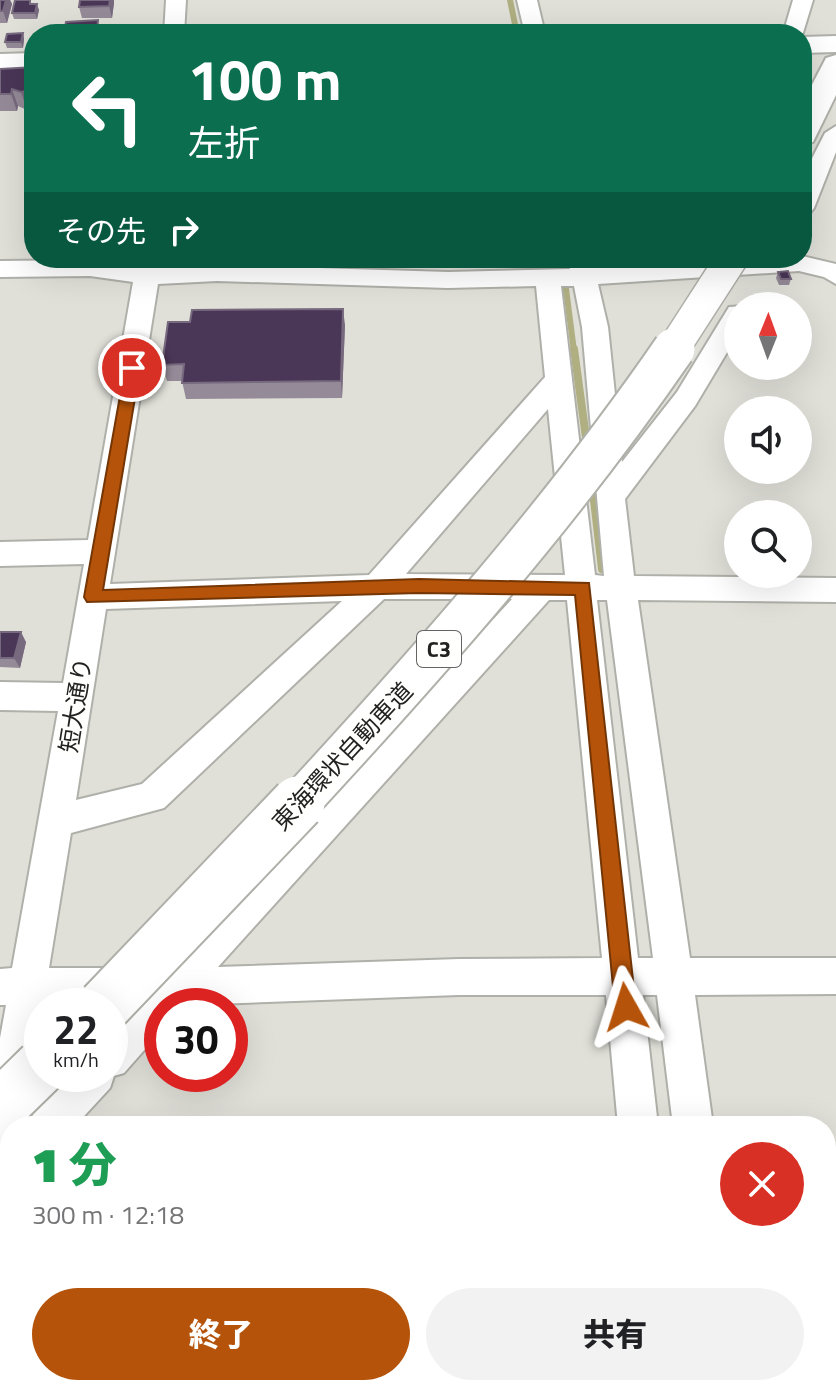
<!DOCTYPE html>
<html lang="ja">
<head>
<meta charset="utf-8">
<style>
	body { margin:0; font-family:"Titillium Web","Noto Sans JP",sans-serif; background:#f2f2f2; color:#202124; height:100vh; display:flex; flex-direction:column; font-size:30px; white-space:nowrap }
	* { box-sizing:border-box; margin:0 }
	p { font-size:26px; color:#757577 }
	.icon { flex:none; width:44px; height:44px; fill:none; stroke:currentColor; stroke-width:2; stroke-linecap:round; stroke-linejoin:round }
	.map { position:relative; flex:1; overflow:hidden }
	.details { position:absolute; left:0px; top:1116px; width:836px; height:280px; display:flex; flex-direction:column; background:#fff; border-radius:32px 32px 0 0; box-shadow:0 8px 32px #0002 }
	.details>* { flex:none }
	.guide { position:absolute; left:24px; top:24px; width:788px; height:244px; border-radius:32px; box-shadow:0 8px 32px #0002; background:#0b6e4f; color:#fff; overflow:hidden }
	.needle { width:52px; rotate:1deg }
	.tools { position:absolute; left:724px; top:292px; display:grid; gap:16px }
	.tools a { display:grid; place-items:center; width:88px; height:88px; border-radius:50%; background:#fff; box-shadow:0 8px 32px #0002; font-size:40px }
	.speed { position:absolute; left:24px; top:988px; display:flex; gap:16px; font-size:40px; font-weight:700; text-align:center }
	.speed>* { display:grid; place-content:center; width:104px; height:104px; border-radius:50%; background:#fff; box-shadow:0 8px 32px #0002; line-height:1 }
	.speed small { font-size:20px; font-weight:400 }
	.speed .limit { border:12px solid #d22; background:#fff; color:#111 }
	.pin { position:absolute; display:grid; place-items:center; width:68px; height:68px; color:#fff; margin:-34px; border:4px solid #fff; border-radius:50%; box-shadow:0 2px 8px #0007 }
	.me { position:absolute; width:88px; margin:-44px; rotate:354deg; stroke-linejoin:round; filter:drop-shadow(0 0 6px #0008) }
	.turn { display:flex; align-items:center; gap:28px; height:168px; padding:0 32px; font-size:36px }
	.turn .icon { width:104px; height:104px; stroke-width:2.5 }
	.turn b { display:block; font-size:56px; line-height:68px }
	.then { display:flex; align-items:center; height:76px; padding:0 32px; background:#0003; gap:16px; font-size:30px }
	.round { display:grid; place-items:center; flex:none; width:84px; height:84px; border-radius:42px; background:#f2f2f2 }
	.head { display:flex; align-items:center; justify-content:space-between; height:136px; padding:0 32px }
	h1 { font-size:48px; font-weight:800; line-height:60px; color:#1e9e55 }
	.primary-button { display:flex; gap:16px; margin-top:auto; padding:16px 32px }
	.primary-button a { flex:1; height:92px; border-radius:48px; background:#b45309; color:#fff; font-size:32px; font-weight:800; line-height:92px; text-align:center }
	.primary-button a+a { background:#f2f2f2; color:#202124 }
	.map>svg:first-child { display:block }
</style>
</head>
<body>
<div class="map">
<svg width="836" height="1396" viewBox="0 0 836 1396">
	<rect width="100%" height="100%" fill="#e0e0d9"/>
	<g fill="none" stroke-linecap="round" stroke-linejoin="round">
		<path stroke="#afaf82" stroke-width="6" d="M 510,0 L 517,34
			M 562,258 L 574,351"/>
		<path stroke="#afaf82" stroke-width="8" d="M 574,349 L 587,445
			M 592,483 L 602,569"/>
		<defs>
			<path id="minor" d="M 166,0 L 186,0 L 184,34 L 164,34 Z
				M 517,0 L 537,0 L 545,34 L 525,34 Z
				M 793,0 L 813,0 L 802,36 L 783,34 Z
				M 836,126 L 836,152 L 814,208 L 810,213 L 802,216 L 802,178 L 825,133 Z
				M 802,256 L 836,264 L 836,284 L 824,277 L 799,271 L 598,284 L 608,327 L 622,462 L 677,392 L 729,307 L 744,306 L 738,306 L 738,334 L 695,406 L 625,499 L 634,576 L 836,578 L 836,602 L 638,600 L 690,958 L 836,958 L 836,994 L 695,995 L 713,1126 L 673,1126 L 657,995 L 643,995 L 658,1126 L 618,1126 L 606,995 L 459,995 L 162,1006 L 162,1030 L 124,1073 L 114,1076 L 110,1088 L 75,1126 L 28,1126 L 34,1112 L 70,1074 L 110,1074 L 110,1031 L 134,1005 L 43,1005 L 24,1126 L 10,1126 L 10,1195 L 0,1199 L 0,1038 L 6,1005 L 0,1005 L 0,969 L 12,968 L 58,711 L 0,710 L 0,682 L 63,683 L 84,564 L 0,566 L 0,542 L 88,540 L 133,282 L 90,276 L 0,277 L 0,261 L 90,260 L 136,266 L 138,258 L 162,258 L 161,267 L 217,265 L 448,272 L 570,269 L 568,258 L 592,258 L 594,268 L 750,258 L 802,258 ZM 217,281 L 448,288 L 536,286 L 545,377 L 369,575 L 110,584 L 158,284 ZM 561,286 L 574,286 L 582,327 L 604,576 L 595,575 ZM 548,409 L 565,575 L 406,574 ZM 384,599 L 512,599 L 169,968 L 49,968 L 71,833 L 164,808 ZM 549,600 L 567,600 L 602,958 L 459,959 L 218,967 ZM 597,600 L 607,600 L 653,958 L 638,958 ZM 342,601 L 142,784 L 76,800 L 106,609 Z
				M 642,1386 L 686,1386 L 687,1396 L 643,1396 Z
				M 701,1386 L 745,1386 L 746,1396 L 702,1396 Z"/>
			<path id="major" d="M 836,36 L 836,52 L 802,53 L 802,37 Z
				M 34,53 L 34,69 L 0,70 L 0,54 Z"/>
			<path id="highway" d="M 836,55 L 836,95 L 813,142 L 802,144 L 802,104 L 826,58 Z"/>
		</defs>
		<use href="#minor" stroke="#afb0a9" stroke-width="4"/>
		<use href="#major" stroke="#afb0a9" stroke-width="4"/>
		<use href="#highway" stroke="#afb0a9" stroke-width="4"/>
		<use href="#minor" fill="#fff" fill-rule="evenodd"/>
		<use href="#major" fill="#fff" fill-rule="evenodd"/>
		<use href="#highway" fill="#fff" fill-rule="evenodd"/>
		<defs>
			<path id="highway-bridge-far2" d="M 672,351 L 732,258"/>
			<path id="highway-bridge-far1" d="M 297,805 C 431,660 562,512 674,349"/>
			<path id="highway-bridge" d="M 104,1006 L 298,803
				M 0,1107 L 42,1066"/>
		</defs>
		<use href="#highway-bridge-far2" stroke="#afb0a9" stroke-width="34" stroke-linecap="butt"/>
		<use href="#highway-bridge-far1" stroke="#afb0a9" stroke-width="45" stroke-linecap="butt"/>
		<use href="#highway-bridge" stroke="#afb0a9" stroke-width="57" stroke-linecap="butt"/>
		<use href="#highway-bridge-far2" stroke="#fff" stroke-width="31"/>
		<use href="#highway-bridge-far1" stroke="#fff" stroke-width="41"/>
		<use href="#highway-bridge" stroke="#fff" stroke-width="53"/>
	</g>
	<path fill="#958b98" d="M 0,0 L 10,0 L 12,4 L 7,23 L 0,23 Z
		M 80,0 L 114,0 L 114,3 L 112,18 L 82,18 L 79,7 Z
		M 32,4 L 39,10 L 37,19 L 14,19 L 12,13 Z
		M 100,26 L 99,34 L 64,34 L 64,32 Z
		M 23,33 L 24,39 L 23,48 L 7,48 L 5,42 Z
		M 34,67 L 27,110 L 18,106 L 17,111 L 0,111 L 0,69 Z
		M 778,272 L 791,279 L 789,285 L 779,285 L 776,278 Z
		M 345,325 L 342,398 L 186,399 L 182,381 L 167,381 L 162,365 Z
		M 0,632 L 26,642 L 20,668 L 0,667 Z"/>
	<path fill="#77697e" d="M 6,0 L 10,0 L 12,4 L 7,23 L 3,11 Z
		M 110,0 L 114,0 L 114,3 L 112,18 L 109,6 Z
		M 37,4 L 39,10 L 37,19 L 35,13 Z
		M 23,33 L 24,39 L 23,48 L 21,42 Z
		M 12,89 L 18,106 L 17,111 L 11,94 Z
		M 34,90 L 34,108 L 27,110 L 21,92 Z
		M 343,309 L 345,325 L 342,398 L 341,381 Z
		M 21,632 L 26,642 L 20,668 L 14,658 Z"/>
	<path fill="#4a3657" stroke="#77697e" stroke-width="2" d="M 0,0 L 6,0 L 3,11 L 0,11 Z
		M 15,0 L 30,0 L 30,4 L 37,4 L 35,13 L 12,13 Z
		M 80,0 L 110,0 L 109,6 L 79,7 Z
		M 98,20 L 97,34 L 81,34 L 82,31 L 64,32 L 66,22 Z
		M 23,33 L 21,42 L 5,42 L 7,34 Z
		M 34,67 L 34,90 L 21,92 L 12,89 L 11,94 L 0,94 L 0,69 Z
		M 788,271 L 791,279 L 781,279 L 778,272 Z
		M 343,309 L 341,381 L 182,383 L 184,364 L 162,365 L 168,322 L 190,322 L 192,310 Z
		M 0,632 L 21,632 L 14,658 L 0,658 Z"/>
	<path fill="#b45309" stroke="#753606" stroke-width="2" d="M 132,362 L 140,368 L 103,590 L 419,579 L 589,583 L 636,1007 L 633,1014 L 626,1017 L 618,1014 L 615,1007 L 575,595 L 419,593 L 87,602 L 84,597 L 125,368 Z"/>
	<g text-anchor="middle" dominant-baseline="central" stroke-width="8" stroke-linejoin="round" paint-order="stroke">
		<rect fill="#fffffe" stroke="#646463" stroke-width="2" x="417" y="631" width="44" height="36" rx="6"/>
		<g font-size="22" font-weight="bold" fill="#222220">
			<text x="439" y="649">C3</text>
		</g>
		<g font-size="24" fill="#222220" stroke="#fffffe">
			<text transform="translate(75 705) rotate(-81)">短大通り</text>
			<text transform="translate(342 756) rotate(-47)">東海環状自動車道</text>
		</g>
	</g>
</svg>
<div class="tools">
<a><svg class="needle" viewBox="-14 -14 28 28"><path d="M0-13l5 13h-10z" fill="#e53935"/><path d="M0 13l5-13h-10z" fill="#757577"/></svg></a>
<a><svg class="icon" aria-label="sound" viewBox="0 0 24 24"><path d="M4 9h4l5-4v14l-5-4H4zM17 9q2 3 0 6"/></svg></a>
<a><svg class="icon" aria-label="search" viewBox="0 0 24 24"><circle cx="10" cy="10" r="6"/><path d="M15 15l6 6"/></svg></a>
</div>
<div class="speed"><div>22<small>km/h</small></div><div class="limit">30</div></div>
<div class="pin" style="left:132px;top:368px;background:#d93025"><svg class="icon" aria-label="arrive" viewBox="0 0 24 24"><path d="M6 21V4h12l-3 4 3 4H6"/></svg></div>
<svg class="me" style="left:626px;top:1007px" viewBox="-20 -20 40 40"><path d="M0-17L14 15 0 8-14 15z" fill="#b45309" stroke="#fff" stroke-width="4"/></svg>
<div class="guide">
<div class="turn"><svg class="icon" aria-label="left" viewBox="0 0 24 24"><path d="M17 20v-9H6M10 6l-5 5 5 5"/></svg><div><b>100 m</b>左折</div></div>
<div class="then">その先<svg class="icon" aria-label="right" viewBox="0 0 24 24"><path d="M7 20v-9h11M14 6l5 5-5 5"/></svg></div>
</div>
<section class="details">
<div class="head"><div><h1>1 分</h1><p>300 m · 12:18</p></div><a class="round" style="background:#d93025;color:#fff"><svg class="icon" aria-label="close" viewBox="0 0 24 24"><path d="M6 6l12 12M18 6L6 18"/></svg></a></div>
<div class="primary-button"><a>終了</a><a>共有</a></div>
</section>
</div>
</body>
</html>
